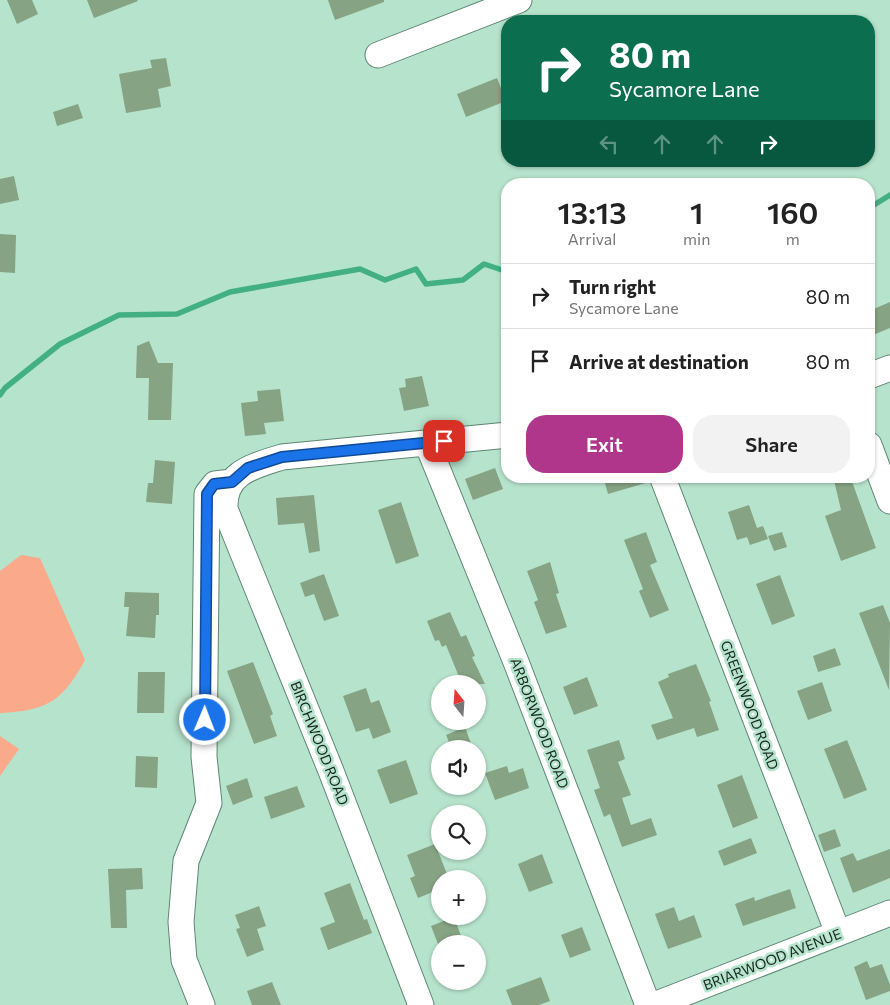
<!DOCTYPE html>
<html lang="en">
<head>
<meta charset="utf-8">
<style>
	body { margin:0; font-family:Commissioner,sans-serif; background:#f2f2f2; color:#222; height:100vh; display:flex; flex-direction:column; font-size:19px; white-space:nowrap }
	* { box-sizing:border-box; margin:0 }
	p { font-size:16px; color:#767676 }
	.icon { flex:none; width:28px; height:28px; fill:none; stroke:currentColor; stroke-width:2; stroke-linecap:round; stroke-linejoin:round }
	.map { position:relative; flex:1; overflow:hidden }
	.side { position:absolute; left:501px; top:178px; width:374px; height:305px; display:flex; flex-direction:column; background:#fff; border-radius:20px; box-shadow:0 1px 4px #0004 }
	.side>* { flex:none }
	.guide { position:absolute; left:501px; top:15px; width:374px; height:152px; border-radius:20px; box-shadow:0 1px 4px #0004; background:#0b6e4f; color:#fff; overflow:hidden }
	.needle { width:32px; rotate:343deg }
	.controls { position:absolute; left:431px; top:675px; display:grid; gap:10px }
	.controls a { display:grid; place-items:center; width:55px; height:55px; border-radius:50%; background:#fff; box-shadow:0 1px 4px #0004; font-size:25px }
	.pin { position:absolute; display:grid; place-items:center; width:42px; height:42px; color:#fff; margin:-21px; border-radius:10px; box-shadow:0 2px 8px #0006 }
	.me { position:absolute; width:55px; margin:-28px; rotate:1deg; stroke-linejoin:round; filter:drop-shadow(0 0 4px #0008) }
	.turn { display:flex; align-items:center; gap:18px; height:105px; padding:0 25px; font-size:22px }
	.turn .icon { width:65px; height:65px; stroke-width:2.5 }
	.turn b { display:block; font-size:35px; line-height:42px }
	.lanes { display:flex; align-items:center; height:48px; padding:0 25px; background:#0003; justify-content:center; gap:25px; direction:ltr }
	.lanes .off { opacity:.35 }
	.eta { display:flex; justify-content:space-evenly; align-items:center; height:85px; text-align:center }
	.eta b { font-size:30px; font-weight:600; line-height:35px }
	.primary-button { display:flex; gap:10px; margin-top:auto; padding:10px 25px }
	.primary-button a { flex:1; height:58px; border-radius:20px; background:#af368a; color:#fff; font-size:20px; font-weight:600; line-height:58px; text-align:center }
	.primary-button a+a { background:#f2f2f2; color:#222 }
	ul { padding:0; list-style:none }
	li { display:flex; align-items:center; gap:15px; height:65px; padding:0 25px; border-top:1px solid #e0e0e0 }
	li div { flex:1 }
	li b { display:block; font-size:19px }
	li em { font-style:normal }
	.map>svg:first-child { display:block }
</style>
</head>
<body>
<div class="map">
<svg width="890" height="1005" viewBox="0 0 890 1005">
	<rect width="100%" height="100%" fill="#b6e3cc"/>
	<path fill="#faaa8b" d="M 21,555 L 40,558 L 85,660 C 63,700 49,710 3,713 L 0,713 L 0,571 Z
		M 0,736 L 19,749 L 0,776 Z"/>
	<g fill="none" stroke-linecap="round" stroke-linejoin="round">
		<path stroke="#42b082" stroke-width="5.5" d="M 869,208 L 890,195
			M 0,395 L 5,388 L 60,344 L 119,315 L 177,314 L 230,292 L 360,269 L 385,280 L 416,269 L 426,284 L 463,280 L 484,264 L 508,272"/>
	</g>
	<path fill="#86a383" d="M 7,0 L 32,0 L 38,14 L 17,24 Z
		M 87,0 L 137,0 L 138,1 L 94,18 Z
		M 328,0 L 384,0 L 384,2 L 335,20 Z
		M 166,58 L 171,86 L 158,89 L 161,107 L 126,113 L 119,74 L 152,68 L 150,60 Z
		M 497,78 L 506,101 L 466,117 L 457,94 Z
		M 78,104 L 83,118 L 57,126 L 53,112 Z
		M 14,176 L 19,200 L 0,204 L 0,179 Z
		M 0,234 L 16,235 L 15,273 L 0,272 Z
		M 890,302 L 890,328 L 873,335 L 869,324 L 869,311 Z
		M 149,341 L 158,363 L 173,363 L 171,420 L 148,420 L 149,378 L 136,378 L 137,346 Z
		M 422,376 L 429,406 L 404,411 L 399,388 L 406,387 L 405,379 Z
		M 280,389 L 284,421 L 264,423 L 266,434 L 245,436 L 241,403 L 258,401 L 257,391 Z
		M 155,460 L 175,462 L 172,504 L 146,502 L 148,483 L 153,483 Z
		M 495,468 L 503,489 L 473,500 L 465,479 Z
		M 603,476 L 648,476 L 649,482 L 608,494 Z
		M 833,476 L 850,476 L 876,548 L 841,561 L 825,516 L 841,510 Z
		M 314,495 L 320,551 L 309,553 L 304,523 L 278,525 L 276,498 Z
		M 401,502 L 419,556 L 396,564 L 378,510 Z
		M 749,505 L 757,528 L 763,526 L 768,539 L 750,545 L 747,537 L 737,540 L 728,512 Z
		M 646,532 L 657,562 L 650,565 L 669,610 L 650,618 L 639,591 L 643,589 L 624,540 Z
		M 782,532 L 787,547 L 774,551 L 768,536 Z
		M 550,562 L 559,593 L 556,594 L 567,627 L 546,634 L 534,602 L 538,600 L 527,571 Z
		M 324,574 L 339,616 L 324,621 L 314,594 L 305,597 L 300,583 Z
		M 780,575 L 795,616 L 772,625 L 756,584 Z
		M 125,592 L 159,593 L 159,615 L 156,615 L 155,638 L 126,636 L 129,607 L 124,607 Z
		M 883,605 L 890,623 L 889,690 L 859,613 Z
		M 450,612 L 461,637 L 466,635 L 475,656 L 472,657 L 485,684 L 462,684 L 446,645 L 442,647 L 439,640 L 435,641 L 427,621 Z
		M 835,648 L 841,665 L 818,672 L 813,656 Z
		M 253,662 L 273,714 L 270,716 L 277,736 L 254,744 L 227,671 Z
		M 696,664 L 711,701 L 709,702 L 719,730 L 697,737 L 694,728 L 657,740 L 651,725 L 673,718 L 658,682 L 669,677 L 668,674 Z
		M 138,672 L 165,672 L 164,713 L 137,713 Z
		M 587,677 L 598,706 L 574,715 L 563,687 Z
		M 822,682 L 832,711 L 808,720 L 797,691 Z
		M 366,688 L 371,703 L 379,700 L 391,732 L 373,739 L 369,728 L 356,732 L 343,696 Z
		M 465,727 L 473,749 L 452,749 L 446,735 Z
		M 619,740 L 625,759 L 618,762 L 631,795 L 622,798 L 631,825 L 651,818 L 657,835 L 622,847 L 610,814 L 604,817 L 594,790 L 600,788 L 587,750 Z
		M 847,740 L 867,790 L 844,799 L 824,749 Z
		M 136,756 L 158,757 L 157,788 L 135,787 Z
		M 406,760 L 418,794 L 390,804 L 377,770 Z
		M 507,766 L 509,773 L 523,768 L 529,788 L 495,800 L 485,773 Z
		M 742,775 L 758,818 L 733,828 L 717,785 Z
		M 247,778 L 253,797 L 233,805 L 226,786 Z
		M 297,786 L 305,807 L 271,819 L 264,797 Z
		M 835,829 L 841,846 L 824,852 L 818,835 Z
		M 751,838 L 757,853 L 724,866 L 718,851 Z
		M 435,844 L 449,879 L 440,879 L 440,889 L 418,898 L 410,878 L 415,876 L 407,855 Z
		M 890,849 L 890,878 L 853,893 L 840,858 L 853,853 L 857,861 Z
		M 542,854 L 553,883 L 529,892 L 518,864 Z
		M 142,868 L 143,889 L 126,890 L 127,928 L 111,928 L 108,869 Z
		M 350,883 L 364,920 L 367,919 L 372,933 L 328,950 L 320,928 L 335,922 L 324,893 Z
		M 790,889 L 796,908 L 743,926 L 735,904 L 754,897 L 755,901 Z
		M 259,906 L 266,926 L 257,929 L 264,950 L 247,957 L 236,929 L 240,928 L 235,915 Z
		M 674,907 L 679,921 L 694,915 L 702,937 L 668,949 L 655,914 Z
		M 454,917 L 464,944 L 438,944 L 431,926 Z
		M 582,927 L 591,950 L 570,958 L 561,935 Z
		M 867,961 L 870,968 L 882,964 L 890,985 L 890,991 L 866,1000 L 854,967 Z
		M 541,977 L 550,1001 L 539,1005 L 512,1005 L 506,990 Z
		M 272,982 L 281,1005 L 252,1005 L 247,991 Z"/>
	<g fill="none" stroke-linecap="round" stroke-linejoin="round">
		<defs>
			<path id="minor" d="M 378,55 L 519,0
				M 869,376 L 890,368
				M 427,443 L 516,662 L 648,1005
				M 869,445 L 890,501
				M 662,476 L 838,933
				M 202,1005 L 184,960 L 181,922 L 186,861 L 209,803 L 204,757 L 207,494 L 215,484 L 232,482
				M 421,1005 L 331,771 L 225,509 C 223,472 254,466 282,457 L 508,435
				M 654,1005 L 890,913"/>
		</defs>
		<use href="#minor" stroke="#5e8773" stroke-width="27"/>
		<use href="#minor" stroke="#fff" stroke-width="25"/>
	</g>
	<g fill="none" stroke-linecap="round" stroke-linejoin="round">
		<defs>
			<path id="route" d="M 205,720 L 207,494 L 214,484 L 232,482 L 248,468 L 282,457 L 444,441"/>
		</defs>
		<use href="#route" stroke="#114b97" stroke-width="12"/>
		<use href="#route" stroke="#1a73e8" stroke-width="9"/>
	</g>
	<g text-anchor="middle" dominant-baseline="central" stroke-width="5" stroke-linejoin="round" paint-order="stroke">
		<g font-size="14" fill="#15261d" stroke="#b6e3cc">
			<text transform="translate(750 705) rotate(69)">GREENWOOD ROAD</text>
			<text transform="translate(540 723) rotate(69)">ARBORWOOD ROAD</text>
			<text transform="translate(320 743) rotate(68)">BIRCHWOOD ROAD</text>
			<text transform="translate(772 959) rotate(-21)">BRIARWOOD AVENUE</text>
		</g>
	</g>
</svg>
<div class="controls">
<a><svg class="needle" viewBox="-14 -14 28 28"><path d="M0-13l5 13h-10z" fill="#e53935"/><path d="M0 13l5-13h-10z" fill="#767676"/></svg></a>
<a><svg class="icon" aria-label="sound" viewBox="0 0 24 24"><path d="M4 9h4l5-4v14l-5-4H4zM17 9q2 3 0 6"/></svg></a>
<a><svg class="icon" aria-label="search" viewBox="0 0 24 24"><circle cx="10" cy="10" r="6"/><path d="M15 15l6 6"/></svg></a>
<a>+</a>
<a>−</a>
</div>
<div class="pin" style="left:444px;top:441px;background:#d93025"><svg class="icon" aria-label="arrive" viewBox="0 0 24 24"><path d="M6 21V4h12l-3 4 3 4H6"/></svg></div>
<svg class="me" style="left:205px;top:720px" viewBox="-20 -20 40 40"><circle r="17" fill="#1a73e8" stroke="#fff" stroke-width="3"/><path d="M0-11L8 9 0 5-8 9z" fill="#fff"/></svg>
<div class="guide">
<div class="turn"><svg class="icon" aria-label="right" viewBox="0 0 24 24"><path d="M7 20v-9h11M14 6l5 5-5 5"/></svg><div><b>80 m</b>Sycamore Lane</div></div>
<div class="lanes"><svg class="icon off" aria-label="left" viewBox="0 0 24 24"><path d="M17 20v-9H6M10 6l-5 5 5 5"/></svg><svg class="icon off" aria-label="ahead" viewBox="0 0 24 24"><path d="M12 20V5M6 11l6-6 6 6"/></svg><svg class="icon off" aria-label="ahead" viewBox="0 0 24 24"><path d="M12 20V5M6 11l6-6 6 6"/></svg><svg class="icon" aria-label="right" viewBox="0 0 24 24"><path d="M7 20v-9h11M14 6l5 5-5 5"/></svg></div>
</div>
<section class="side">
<div class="eta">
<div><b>13:13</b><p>Arrival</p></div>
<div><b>1</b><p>min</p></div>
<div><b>160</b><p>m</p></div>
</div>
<ul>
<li><svg class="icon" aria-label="right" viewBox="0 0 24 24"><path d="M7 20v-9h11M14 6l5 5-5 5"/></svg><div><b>Turn right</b><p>Sycamore Lane</p></div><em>80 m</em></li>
<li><svg class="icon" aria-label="arrive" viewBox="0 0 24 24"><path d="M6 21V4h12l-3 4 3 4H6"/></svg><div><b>Arrive at destination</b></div><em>80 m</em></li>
</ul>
<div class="primary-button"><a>Exit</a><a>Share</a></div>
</section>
</div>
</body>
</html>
